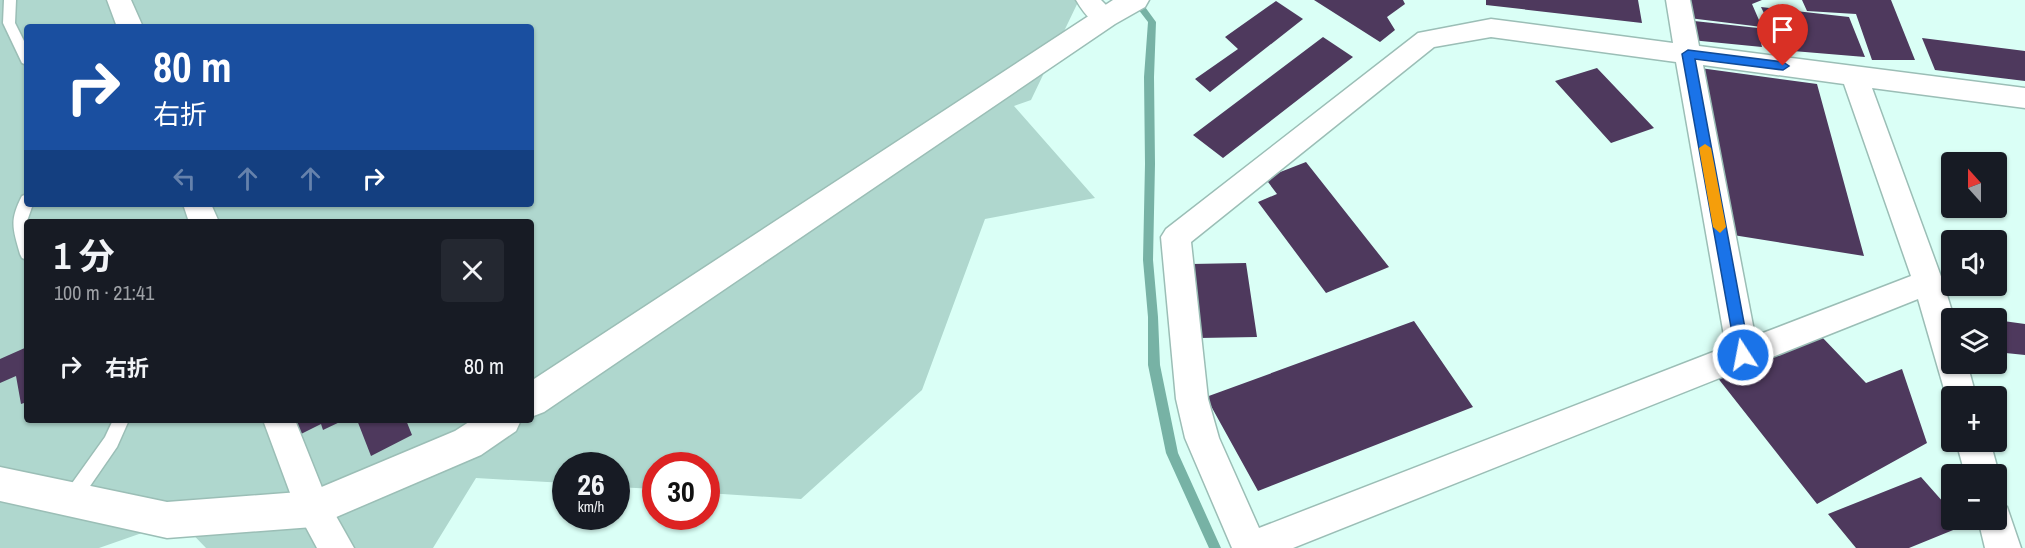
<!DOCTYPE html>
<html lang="ja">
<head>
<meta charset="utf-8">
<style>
	body { margin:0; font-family:"Archivo Narrow","Noto Sans JP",sans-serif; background:#242831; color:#f1f3f6; height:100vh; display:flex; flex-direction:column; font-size:22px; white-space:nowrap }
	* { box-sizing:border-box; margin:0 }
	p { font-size:20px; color:#9ea1a6 }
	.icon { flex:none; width:33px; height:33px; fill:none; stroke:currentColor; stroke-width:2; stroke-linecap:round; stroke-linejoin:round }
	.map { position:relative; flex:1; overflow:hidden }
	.sheet { position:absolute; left:24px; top:219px; width:510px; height:204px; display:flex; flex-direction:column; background:#171b24; border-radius:6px; box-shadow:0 2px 4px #0004 }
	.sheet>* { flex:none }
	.banner { position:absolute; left:24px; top:24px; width:510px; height:183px; border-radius:6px; box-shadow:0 2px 4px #0004; background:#1a4fa0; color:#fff; overflow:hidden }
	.needle { width:39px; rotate:339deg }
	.tools { position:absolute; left:1941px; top:152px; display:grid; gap:12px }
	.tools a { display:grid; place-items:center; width:66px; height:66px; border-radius:6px; background:#171b24; box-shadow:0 2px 4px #0004; font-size:30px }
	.speed { position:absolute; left:552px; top:452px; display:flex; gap:12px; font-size:30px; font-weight:700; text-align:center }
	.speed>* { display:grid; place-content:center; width:78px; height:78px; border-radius:50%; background:#171b24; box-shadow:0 2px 4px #0004; line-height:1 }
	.speed small { font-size:15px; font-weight:400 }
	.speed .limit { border:9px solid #d22; background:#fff; color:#111 }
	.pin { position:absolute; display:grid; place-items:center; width:51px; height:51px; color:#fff; margin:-62px -26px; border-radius:50% 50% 50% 0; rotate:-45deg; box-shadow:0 0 6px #0007 }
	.pin .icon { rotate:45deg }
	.me { position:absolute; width:66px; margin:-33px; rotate:349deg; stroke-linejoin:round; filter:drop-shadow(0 0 4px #0008) }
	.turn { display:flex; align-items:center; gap:21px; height:126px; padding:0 30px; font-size:27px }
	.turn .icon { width:78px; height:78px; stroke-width:2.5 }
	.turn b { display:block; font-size:42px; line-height:51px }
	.lanes { display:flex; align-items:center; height:57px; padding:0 30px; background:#0003; justify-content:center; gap:30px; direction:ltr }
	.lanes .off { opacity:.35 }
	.round { display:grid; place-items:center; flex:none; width:63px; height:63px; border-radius:6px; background:#242831 }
	.summary { display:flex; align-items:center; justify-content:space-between; height:102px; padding:0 30px }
	h1 { font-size:36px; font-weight:700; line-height:45px }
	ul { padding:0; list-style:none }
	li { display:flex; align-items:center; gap:18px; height:90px; padding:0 30px }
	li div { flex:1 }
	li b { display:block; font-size:22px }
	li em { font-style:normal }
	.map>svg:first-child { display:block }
</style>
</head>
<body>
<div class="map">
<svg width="2025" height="548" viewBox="0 0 2025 548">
	<rect width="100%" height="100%" fill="#dafff6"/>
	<path fill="#afd7ce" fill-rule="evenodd" d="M 0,0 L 1079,0 L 1031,100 L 1014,106 L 1095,198 L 985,219 L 922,390 L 801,499 L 707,493 L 706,465 L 656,465 L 655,489 L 617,487 L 616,465 L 566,465 L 565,483 L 476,478 L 433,548 L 206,548 L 179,520 L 99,548 L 0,548 ZM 27,27 L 531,27 L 531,204 L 27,204 ZM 27,222 L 531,222 L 531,420 L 27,420 Z"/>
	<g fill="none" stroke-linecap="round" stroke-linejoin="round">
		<path fill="#77b2a5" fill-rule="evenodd" d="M 1131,0 L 1140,0 L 1156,22 L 1154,77 L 1155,164 L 1153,260 L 1158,317 L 1160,365 L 1178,453 L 1221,548 L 1209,548 L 1166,453 L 1148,365 L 1148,317 L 1143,260 L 1145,164 L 1144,77 L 1148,22 Z"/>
	</g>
	<path fill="#4e395d" d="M 1314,0 L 1403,0 L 1405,4 L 1387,17 L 1395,30 L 1380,42 Z
		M 1486,0 L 1638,0 L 1642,23 L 1486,5 Z
		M 1685,0 L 1762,0 L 1752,4 L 1762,27 L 1689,18 Z
		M 1802,0 L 1891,0 L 1915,60 L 1872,60 L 1856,14 L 1807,11 Z
		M 1276,1 L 1303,19 L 1210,92 L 1195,79 L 1238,49 L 1225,37 Z
		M 1761,7 L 1849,17 L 1865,57 L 1769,49 L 1766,31 L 1771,28 Z
		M 1685,20 L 1758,28 L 1762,47 L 1691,40 Z
		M 1323,37 L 1353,57 L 1223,158 L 1193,135 Z
		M 1922,38 L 2025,51 L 2025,81 L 1935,70 Z
		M 1597,68 L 1654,128 L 1611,143 L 1555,81 Z
		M 1700,68 L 1817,84 L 1864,256 L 1733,235 Z
		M 1306,162 L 1389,267 L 1326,293 L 1258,202 L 1277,194 L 1265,178 Z
		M 1246,263 L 1257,337 L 1199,338 L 1191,264 Z
		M 1996,320 L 2025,324 L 2025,355 L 1996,352 Z
		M 1414,321 L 1473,407 L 1258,491 L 1206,397 Z
		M 1821,336 L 1866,383 L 1902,369 L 1927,443 L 1817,504 L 1717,377 Z
		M 27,347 L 27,402 L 21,404 L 16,376 L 0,383 L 0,359 Z
		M 288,420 L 344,420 L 323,430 L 321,424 L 293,438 Z
		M 357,420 L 406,420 L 412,435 L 371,456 Z
		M 1921,477 L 1952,512 L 1952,519 L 1958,519 L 1963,526 L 1909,548 L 1856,548 L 1828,514 Z"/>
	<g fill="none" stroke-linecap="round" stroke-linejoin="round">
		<defs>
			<path id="lane" d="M 4,0 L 16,0 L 15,23 L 27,47 L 27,65 L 22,63 L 3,23 Z
				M 27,194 L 27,204 L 33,204 L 26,224 L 27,260 L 22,258 L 20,254 C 13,229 9,221 22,196 Z
				M 113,420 L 129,420 L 117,447 L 77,505 L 71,507 L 65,505 L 62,499 L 65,493 L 105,437 Z"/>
			<path id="street" d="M 107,0 L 131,0 L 143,27 L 117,27 Z
				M 1076,0 L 1101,0 L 1118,17 L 1114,23 C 1095,29 1085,15 1076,0 Z
				M 1666,0 L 1690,0 L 1699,46 L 2025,88 L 2025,108 L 1872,88 L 1943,282 L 1954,318 L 1952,318 L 1952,363 L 1967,363 L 1976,396 L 1952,396 L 1952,407 L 1949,406 L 1918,299 L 1293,548 L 1232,548 L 1185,438 L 1176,399 L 1161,237 L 1166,229 L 1418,33 L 1491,19 L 1673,43 ZM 1491,37 L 1676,62 L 1726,347 L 1259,528 L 1219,438 L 1208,399 L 1191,242 L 1434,47 ZM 1703,65 L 1844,84 L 1911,276 L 1755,336 Z
				M 183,204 L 211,204 L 219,222 L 189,222 Z
				M 263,420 L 295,420 L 327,500 L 354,548 L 317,548 L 296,509 Z
				M 1956,441 L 1990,441 L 1999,474 L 1996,479 L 1996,474 L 1965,474 Z
				M 1996,503 L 2007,507 L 2021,548 L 1985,548 L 1978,519 L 1996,519 Z"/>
			<path id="secondary" d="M 1113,0 L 1149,0 L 1145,7 L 1115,24 L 544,412 L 531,417 L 531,381 Z
				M 472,420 L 521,420 L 516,431 L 481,455 L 313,527 L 167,538 L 0,501 L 0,467 L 167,502 L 312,491 L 455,431 Z"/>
		</defs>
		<use href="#lane" stroke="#9bbeb6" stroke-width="3"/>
		<use href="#street" stroke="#9bbeb6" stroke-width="3"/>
		<use href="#secondary" stroke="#9bbeb6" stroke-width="3"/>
		<use href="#lane" fill="#fff" fill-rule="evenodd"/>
		<use href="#street" fill="#fff" fill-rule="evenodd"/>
		<use href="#secondary" fill="#fff" fill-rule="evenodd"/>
	</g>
	<path fill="#1a73e8" stroke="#114b97" stroke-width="1.5" d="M 1688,50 L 1783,62 L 1789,66 L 1783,70 L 1695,59 L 1750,355 L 1748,359 L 1743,361 L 1738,359 L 1736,355 L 1682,54 Z"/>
	<path fill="#f59e0b" d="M 1705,144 L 1711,148 L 1726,227 L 1720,233 L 1713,227 L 1699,148 Z"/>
</svg>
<div class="tools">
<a><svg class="needle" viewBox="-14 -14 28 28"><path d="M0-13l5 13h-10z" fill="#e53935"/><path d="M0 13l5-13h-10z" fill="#9ea1a6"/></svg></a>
<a><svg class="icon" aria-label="sound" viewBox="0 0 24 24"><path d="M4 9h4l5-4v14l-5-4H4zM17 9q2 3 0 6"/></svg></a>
<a><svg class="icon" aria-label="layers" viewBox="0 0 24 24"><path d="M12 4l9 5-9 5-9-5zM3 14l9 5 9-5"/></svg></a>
<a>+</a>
<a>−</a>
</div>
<div class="speed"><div>26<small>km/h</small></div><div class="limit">30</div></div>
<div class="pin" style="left:1783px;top:66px;background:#d93025"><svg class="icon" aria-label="arrive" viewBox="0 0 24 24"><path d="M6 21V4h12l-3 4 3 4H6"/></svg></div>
<svg class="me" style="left:1743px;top:355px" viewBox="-20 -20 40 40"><circle r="17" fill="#1a73e8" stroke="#fff" stroke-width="3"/><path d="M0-11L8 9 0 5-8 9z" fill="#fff"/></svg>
<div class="banner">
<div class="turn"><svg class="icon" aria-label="right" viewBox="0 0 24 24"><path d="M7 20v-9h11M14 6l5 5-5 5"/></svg><div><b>80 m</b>右折</div></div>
<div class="lanes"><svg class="icon off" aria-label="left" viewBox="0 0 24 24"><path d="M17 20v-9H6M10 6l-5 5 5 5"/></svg><svg class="icon off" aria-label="ahead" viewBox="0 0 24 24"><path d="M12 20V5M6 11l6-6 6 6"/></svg><svg class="icon off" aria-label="ahead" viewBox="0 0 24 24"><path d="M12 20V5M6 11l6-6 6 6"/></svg><svg class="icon" aria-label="right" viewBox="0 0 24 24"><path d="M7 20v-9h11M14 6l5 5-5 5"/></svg></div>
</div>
<section class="sheet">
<div class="summary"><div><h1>1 分</h1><p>100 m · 21:41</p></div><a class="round"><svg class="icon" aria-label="close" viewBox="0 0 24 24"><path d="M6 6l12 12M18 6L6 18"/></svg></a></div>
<ul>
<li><svg class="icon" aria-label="right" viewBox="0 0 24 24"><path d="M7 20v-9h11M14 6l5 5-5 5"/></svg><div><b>右折</b></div><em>80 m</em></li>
</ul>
</section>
</div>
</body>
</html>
